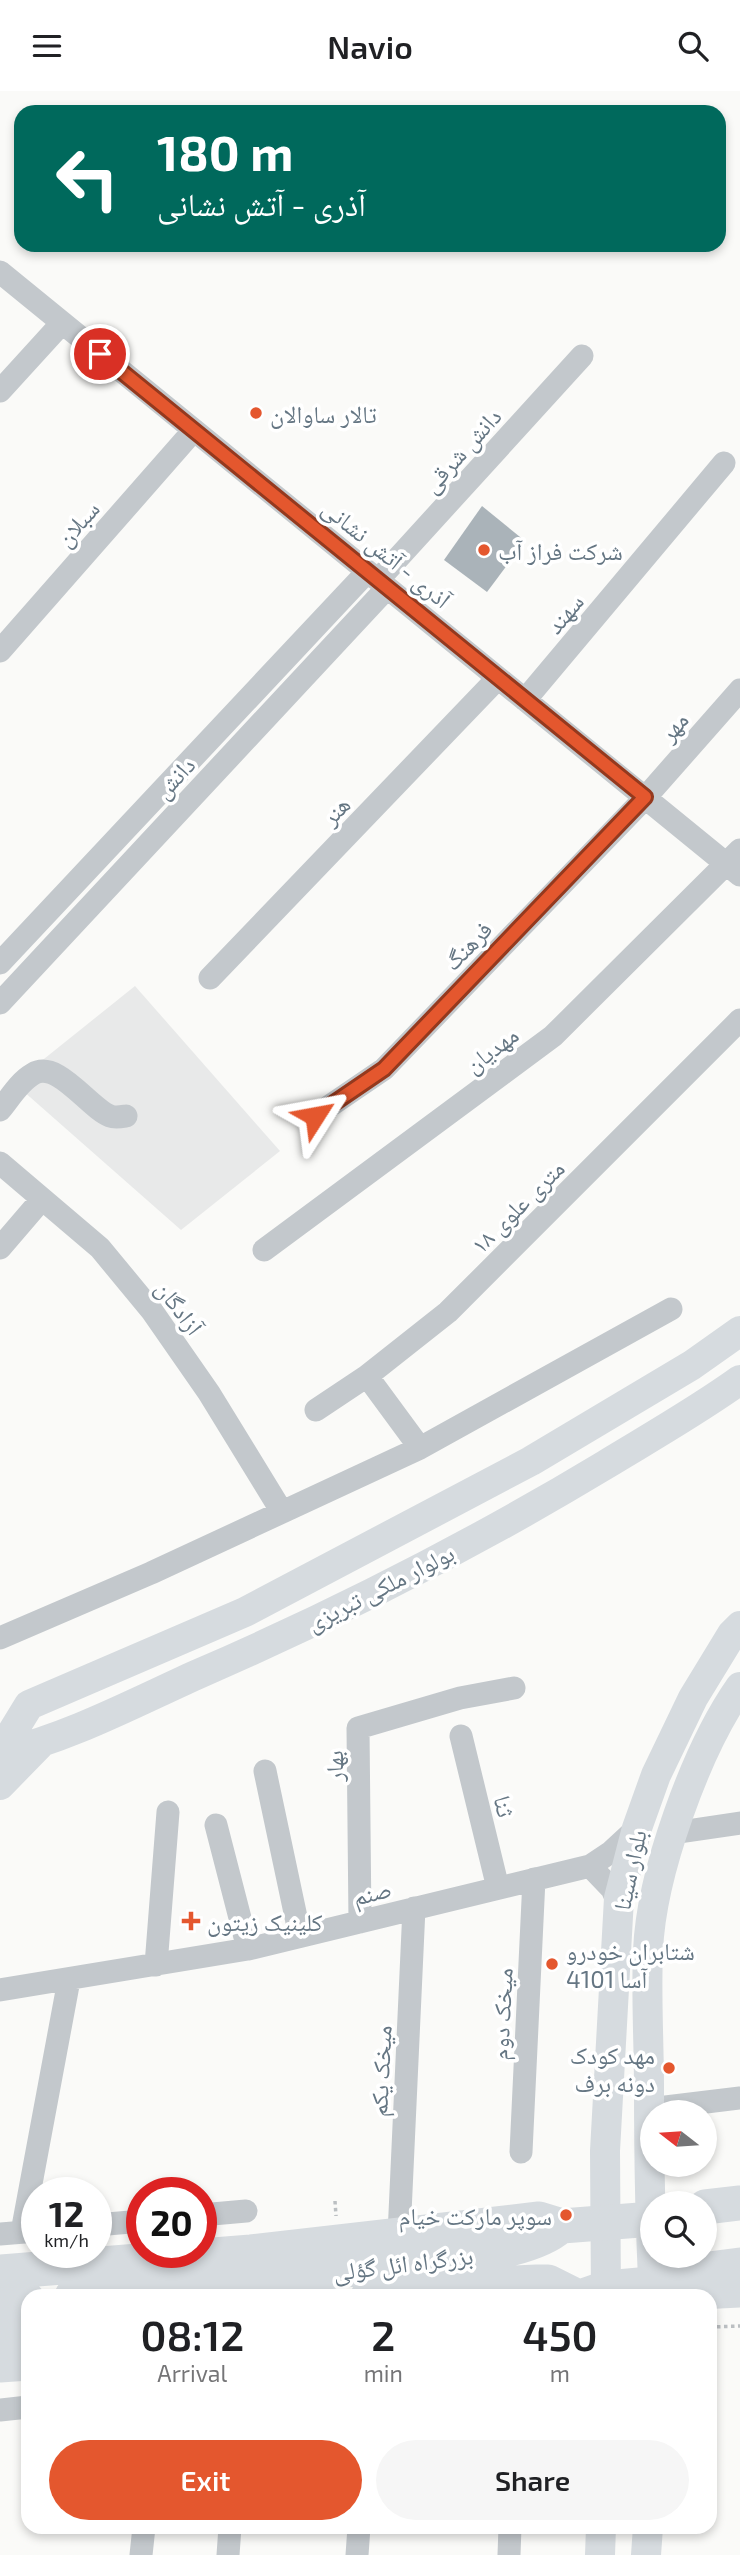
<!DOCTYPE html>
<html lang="en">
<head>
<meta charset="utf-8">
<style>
	body { margin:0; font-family:"Exo 2","Noto Naskh Arabic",sans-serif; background:#f6f6f6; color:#202124; height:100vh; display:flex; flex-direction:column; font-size:26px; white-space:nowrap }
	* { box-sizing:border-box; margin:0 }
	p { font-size:23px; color:#757577 }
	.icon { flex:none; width:38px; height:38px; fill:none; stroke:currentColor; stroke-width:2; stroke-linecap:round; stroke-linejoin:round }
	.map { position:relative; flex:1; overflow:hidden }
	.panel { position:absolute; left:21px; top:2198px; width:696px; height:245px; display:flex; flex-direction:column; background:#fff; border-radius:21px; box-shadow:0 4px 10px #0003 }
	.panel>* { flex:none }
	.hud { position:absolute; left:14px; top:14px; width:712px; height:147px; border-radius:21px; box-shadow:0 4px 10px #0003; background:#00695c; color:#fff; overflow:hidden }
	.needle { width:46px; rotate:287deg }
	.fabs { position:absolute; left:640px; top:2009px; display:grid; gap:14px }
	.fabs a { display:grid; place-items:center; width:77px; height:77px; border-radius:50%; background:#fff; box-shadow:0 4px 10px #0003; font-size:35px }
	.speed { position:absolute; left:21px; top:2086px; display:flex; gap:14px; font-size:35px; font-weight:700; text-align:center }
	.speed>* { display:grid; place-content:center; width:91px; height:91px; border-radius:50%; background:#fff; box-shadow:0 4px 10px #0003; line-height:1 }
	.speed small { font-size:18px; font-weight:400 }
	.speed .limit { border:10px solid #d22; background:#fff; color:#111 }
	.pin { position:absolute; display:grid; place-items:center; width:60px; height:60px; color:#fff; margin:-30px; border:4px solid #fff; border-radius:50%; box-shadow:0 2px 7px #0007 }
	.me { position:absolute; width:77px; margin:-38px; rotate:56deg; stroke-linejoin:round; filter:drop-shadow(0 0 5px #0008) }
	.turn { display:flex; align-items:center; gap:24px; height:147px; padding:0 28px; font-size:32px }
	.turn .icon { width:91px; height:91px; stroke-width:2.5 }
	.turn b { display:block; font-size:49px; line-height:60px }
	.eta { display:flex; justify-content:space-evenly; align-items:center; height:119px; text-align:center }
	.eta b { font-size:42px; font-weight:600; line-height:49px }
	.action { display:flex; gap:14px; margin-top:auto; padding:14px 28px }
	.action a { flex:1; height:80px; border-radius:42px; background:#e4572e; color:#fff; font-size:28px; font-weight:600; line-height:80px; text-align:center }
	.action a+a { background:#f6f6f6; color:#202124 }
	header { display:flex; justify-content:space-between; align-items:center; height:91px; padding:0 28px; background:#fff; font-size:32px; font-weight:600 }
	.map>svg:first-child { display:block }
</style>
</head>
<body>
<header><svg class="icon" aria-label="menu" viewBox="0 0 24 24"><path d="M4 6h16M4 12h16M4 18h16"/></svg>Navio<svg class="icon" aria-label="search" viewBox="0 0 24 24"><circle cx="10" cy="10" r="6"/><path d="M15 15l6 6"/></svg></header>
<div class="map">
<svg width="740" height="2464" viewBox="0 0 740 2464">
	<rect width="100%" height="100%" fill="#fafaf8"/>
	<path fill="#e8e9e9" d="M 135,895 L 280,1060 L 181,1139 L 14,992 Z"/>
	<path fill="#aab3b9" d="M 482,415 L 525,450 L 487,501 L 444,469 Z"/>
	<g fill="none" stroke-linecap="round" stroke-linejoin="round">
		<path stroke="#bbbfc2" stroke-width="3.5" stroke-dasharray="3.5 3.5" stroke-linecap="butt" d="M 335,2110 L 336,2125
			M 710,2236 L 740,2235"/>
		<path stroke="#c3c8cc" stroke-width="23" d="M 0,181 L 740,784
			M 0,300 L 62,232
			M 378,489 L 582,265
			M 0,560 L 194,339
			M 525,609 L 724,372
			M 0,872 L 367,481
			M 210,887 L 498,587
			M 0,912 L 387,497
			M 0,1019 C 10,1007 19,991 33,983 C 57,968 89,1017 110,1025 C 115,1027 120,1026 126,1025
			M 315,1025 L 384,978 L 645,707 L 740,599
			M 0,1072 L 100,1157 L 152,1220 L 209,1302 L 282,1421
			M 0,1157 L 42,1108
			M 264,1159 L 553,945 L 740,759
			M 367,1285 L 420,1357
			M 316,1319 L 367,1285 L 448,1221 L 740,929
			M 0,1547 L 151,1482 L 420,1357 L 671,1218
			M 461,1645 L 498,1797
			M 265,1680 L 300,1845
			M 216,1734 L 248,1858
			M 673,1742 L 740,1732
			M 590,1775 L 612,1798 L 619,1814
			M 360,1831 L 358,1637 L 460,1607 L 514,1597
			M 156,1874 L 168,1721
			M 0,1899 L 248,1858 L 590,1775 L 611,1761 L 637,1737
			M 649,2018 L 740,2007
			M 521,2061 L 534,1788
			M 201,2124 L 246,2120
			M 96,2134 L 142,2130
			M 22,2141 L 69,1889
			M 0,2143 L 37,2140
			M 399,2144 L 414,1817
			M 0,2319 L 28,2316
			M 141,2464 L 144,2436
			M 228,2464 L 230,2436
			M 357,2464 L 359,2436
			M 509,2464 L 510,2436"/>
		<path stroke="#d6dbdf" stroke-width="30" d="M 0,1661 L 29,1614 L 245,1521 L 531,1370 L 692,1274 L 740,1240
			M 0,1663 C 68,1647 132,1613 196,1584 C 337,1523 474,1453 605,1374 C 651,1346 697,1320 740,1289
			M 0,1694 L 39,1654
			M 606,2205 L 605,2060 L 619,1807 L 637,1737 L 656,1684 L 693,1607 L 732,1543 L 740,1535
			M 654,2205 C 650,2136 649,2067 649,1998 C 649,1952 646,1905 648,1860 C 651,1783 696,1659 740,1596
			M 600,2464 L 601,2436
			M 646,2464 L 648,2436"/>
		<path stroke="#d6dbdf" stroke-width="35" d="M 705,2116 L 740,2112
			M 0,2181 L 251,2161 L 539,2128 L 562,2135 L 653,2128
			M 686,2186 L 701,2179 L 740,2174
			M 72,2205 C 179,2196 285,2186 391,2174 C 435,2169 521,2165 556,2139
			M 368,2205 L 467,2194 L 537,2191 L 548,2191 L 576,2205
			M 583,2205 L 606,2197 L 673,2191 L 700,2201 L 740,2199
			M 0,2211 L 28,2209
			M 0,2239 L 28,2237
			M 0,2274 L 28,2272"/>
	</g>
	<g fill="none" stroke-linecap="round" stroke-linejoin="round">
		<defs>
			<path id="route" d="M 100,263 L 645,706 L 384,978 L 315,1025"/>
		</defs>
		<use href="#route" stroke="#94391e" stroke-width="18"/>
		<use href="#route" stroke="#e4572e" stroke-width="12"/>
	</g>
	<g fill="#e4572e" stroke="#fff" stroke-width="2.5">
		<circle cx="256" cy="322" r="7"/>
		<circle cx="484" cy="459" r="7"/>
		<path d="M187.5 1819.5h7v7h7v7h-7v7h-7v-7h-7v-7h7z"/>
		<circle cx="552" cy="1873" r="7"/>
		<circle cx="669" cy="1977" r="7"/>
		<circle cx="566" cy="2124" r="7"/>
	</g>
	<g text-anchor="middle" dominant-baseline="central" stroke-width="7" stroke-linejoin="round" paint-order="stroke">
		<g font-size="24" fill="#657683" stroke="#fff" text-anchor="start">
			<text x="270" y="322">تالار ساوالان</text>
			<text x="498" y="459">شرکت فراز آب</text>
			<text x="207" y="1830">کلینیک زیتون</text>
			<text x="566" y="1859">شتابران خودرو<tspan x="566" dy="28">4101 آسا</tspan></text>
			<text x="655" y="1963" text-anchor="end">مهد کودک<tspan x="655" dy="28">دونه برف</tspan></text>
			<text x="552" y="2124" text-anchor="end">سوپر مارکت خیام</text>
		</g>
		<g font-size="24" fill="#657683" stroke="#fff">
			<text transform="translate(461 359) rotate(-48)">دانش شرقی</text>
			<text transform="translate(77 432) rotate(-49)">سبلان</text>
			<text transform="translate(387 462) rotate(39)">آذرى - آتش نشانى</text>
			<text transform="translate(564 522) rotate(-50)">سهند</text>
			<text transform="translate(673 635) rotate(-49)">مهر</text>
			<text transform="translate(174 686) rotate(-47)">دانش</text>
			<text transform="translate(335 719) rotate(-46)">هنر</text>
			<text transform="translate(467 854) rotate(-46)">فرهنگ</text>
			<text transform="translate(491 958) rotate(-37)">مهدیان</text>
			<text transform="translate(517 1115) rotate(-45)">۱۸ متری علوی</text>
			<text transform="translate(180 1216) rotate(53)">آزادگان</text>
			<text transform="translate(380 1496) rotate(-27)">بولوار ملکی تبریزی</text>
			<text transform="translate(333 1675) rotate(-90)">بهار</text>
			<text transform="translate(505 1715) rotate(76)">ثنا</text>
			<text transform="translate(629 1779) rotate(-78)">بلوار سینا</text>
			<text transform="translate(372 1801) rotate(-14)">صنم</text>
			<text transform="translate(501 1923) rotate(-87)">میخک دوم</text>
			<text transform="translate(380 1980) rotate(-87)">میخک یکم</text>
			<text transform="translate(403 2172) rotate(-7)">بزرگراه ائل گؤلی</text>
		</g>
	</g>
</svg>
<div class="fabs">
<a><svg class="needle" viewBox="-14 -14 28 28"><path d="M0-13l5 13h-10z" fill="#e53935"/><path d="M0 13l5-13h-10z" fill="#757577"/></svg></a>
<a><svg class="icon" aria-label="search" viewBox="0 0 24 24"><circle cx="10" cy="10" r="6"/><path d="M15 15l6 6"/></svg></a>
</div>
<div class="speed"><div>12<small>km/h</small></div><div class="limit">20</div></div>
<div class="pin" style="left:100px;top:263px;background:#d93025"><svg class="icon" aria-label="arrive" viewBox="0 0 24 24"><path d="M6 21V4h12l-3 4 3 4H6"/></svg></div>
<svg class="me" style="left:315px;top:1025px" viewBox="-20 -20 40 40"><path d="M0-17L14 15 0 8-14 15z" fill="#e4572e" stroke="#fff" stroke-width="4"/></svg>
<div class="hud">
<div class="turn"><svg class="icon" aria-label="left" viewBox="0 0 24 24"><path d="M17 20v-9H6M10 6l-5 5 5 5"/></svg><div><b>180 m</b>آذرى - آتش نشانى</div></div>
</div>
<section class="panel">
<div class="eta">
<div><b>08:12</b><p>Arrival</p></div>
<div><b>2</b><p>min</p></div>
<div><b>450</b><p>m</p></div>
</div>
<div class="action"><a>Exit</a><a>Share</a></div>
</section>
</div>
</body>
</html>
